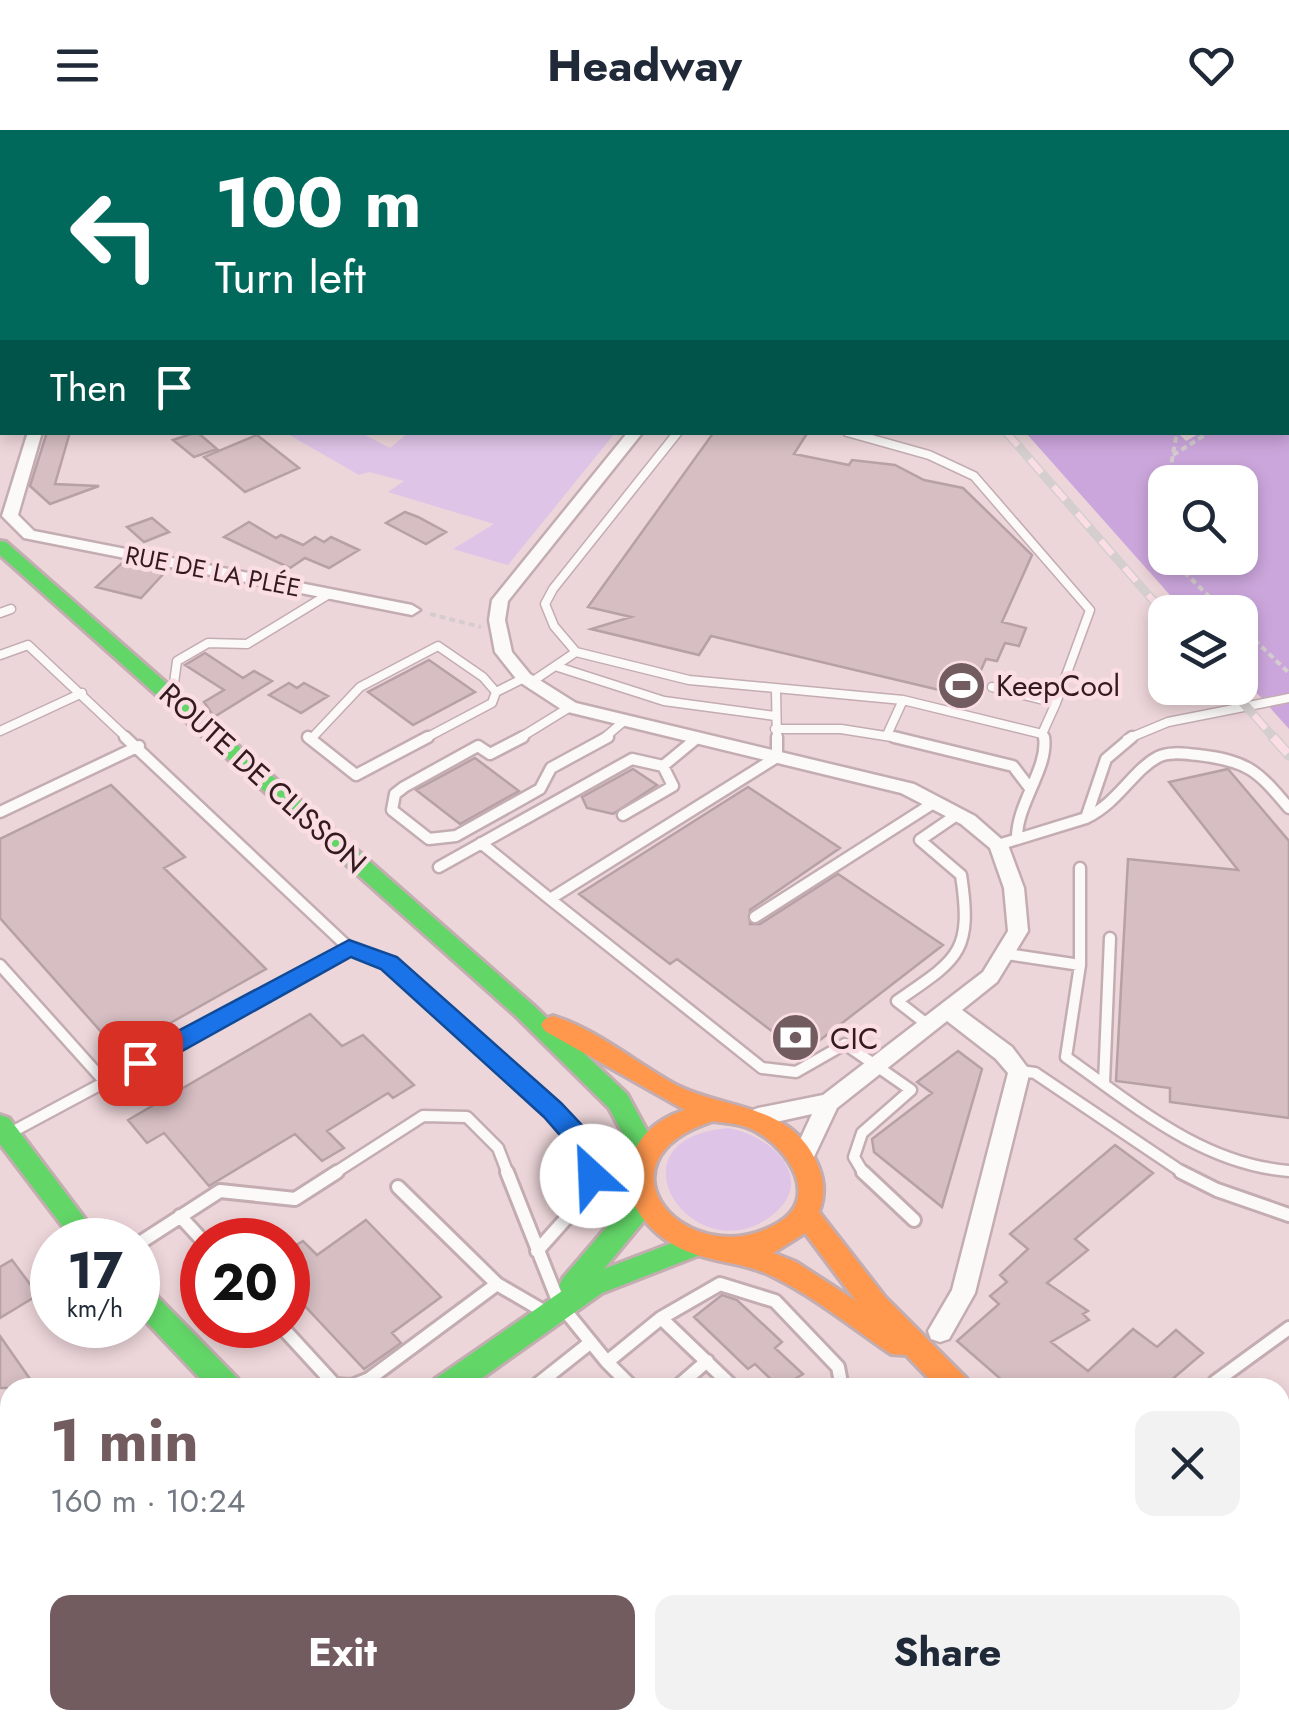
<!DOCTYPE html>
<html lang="en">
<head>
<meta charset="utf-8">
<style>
	body { margin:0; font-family:Jost,sans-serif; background:#f2f2f3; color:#1f2937; height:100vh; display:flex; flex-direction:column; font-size:38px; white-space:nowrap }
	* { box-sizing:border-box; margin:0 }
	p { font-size:32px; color:#747a83 }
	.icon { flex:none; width:55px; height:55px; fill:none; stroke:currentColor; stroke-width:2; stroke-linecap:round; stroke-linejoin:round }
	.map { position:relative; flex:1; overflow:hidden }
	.panel { position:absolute; left:0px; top:1248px; width:1290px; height:352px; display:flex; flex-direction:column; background:#fff; border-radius:30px 30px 0 0; box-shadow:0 5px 15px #0003 }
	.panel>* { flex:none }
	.guide { position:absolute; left:0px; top:0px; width:1290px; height:305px; box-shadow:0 5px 15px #0003; background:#00695c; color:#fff; overflow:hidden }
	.fabs { position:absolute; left:1148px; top:335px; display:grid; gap:20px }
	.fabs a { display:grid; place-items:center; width:110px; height:110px; border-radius:20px; background:#fff; box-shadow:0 5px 15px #0003; font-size:50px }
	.speed { position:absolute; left:30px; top:1088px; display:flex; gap:20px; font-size:50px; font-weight:700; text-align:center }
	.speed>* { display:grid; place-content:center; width:130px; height:130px; border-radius:50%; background:#fff; box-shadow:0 5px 15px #0003; line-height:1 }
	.speed small { font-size:25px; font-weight:400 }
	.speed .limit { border:15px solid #d22; background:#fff; color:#111 }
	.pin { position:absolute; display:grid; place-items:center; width:85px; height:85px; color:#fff; margin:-42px; border-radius:20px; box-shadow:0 5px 15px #0006 }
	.me { position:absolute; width:110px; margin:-55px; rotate:335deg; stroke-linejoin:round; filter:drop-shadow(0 0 8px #0008) }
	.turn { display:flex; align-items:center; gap:35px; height:210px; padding:0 50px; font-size:45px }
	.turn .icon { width:130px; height:130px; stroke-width:2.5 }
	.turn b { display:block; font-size:70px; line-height:85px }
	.then { display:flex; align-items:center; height:95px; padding:0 50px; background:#0003; gap:20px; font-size:38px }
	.round { display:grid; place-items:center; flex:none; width:105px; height:105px; border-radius:20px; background:#f2f2f3 }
	.headline { display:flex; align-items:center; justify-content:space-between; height:170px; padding:0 50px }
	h1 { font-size:60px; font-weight:700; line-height:75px; color:#735c60 }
	.primary-button { display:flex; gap:20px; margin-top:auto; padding:20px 50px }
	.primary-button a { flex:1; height:115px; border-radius:20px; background:#735c60; color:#fff; font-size:40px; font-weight:700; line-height:115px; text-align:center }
	.primary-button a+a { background:#f2f2f3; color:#1f2937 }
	header { display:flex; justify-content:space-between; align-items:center; height:130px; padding:0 50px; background:#fff; font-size:45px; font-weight:700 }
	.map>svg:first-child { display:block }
</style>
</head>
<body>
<header><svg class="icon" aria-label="menu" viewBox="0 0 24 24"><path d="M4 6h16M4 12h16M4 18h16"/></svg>Headway<svg class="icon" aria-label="heart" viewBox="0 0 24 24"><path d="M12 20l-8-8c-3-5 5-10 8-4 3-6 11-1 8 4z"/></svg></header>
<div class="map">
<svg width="1289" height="1599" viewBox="0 0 1289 1599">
	<rect width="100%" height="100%" fill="#edd6da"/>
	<path fill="#dec4e7" d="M 286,303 L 361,303 L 390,318 L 408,303 L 615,303 L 508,435 L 453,419 L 494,394 L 388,362 L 404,351 L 369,342 L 359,345 Z
		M 728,998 C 771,1005 820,1050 770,1087 C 692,1143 603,1009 728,998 Z"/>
	<path fill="#cba6dc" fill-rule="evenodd" d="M 1289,249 L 1289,599 L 1240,544 L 1240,482 L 1185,482 L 1026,303 L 1178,303 L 1186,311 L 1200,303 L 1288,302 ZM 1165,352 L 1240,352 L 1240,428 L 1165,428 Z"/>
	<path fill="#d6bec2" stroke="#b7a1a5" stroke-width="2.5" d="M 47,302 L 70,302 L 55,354 L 99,356 L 50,374 L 30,356 Z
		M 197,302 L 217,319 L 194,327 L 173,310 Z
		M 714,302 L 808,302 L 794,324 L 849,335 L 852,330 L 895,335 L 924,350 L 963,358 L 1032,425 L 1002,492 L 1026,498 L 1019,516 L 1005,513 L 997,531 L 986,529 L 969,567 L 711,506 L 699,525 L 591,499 L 631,487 L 588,477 Z
		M 257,305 L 299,338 L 245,362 L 204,327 Z
		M 405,382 L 418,387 L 446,402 L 426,414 L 386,393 Z
		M 152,388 L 169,402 L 144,412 L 127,397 Z
		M 249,392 L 276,408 L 281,405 L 303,415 L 315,407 L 324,412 L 331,407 L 359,420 L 329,438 L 305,428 L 290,438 L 224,407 Z
		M 123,432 L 160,439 L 167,440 L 141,468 L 96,457 Z
		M 205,523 L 243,548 L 254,541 L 272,551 L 214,587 L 204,572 L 224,560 L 185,535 Z
		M 429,530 L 475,562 L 413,595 L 368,562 Z
		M 289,553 L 297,558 L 304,553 L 328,566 L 301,583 L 269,565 Z
		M 475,628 L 519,661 L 460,694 L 416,660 Z
		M 633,639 L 657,655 L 613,684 L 587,678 L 582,667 Z
		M 1228,639 L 1289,711 L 1289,988 L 1170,972 L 1170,958 L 1116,951 L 1128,729 L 1238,740 L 1169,652 Z
		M 111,655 L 185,727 L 164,738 L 266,839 L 119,922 L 0,788 L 0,709 Z
		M 748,657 L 840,718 L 750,780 L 750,794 L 760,794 L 838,744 L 943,815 L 802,924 L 677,829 L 670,834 L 579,764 Z
		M 310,884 L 342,916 L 363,905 L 414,955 L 393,968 L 388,963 L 327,1001 L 344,1018 L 322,1031 L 295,1004 L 209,1056 L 164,1003 L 147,1013 L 128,990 Z
		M 958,921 L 982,939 L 942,1077 L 874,1022 L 872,1009 L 932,963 L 917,952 Z
		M 1115,1015 L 1153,1043 L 1075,1109 L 1088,1120 L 1047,1153 L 1088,1181 L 1083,1184 L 1089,1190 L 1051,1212 L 1088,1241 L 1133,1199 L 1157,1217 L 1176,1200 L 1203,1223 L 1162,1258 L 1011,1258 L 957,1211 L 999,1174 L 990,1166 L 1007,1152 L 1000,1145 L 1028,1119 L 1010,1104 Z
		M 366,1090 L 441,1167 L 392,1203 L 401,1213 L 364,1239 L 288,1158 L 288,1120 L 303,1111 L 317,1125 Z
		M 12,1130 L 38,1165 L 0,1188 L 0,1137 Z
		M 722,1165 L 737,1170 L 782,1212 L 775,1218 L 803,1244 L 780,1258 L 755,1234 L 748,1239 L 694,1187 Z
		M 0,1206 L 30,1249 L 17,1258 L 0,1258 Z"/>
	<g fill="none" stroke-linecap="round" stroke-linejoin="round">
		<defs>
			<path id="lane-far2" d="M 847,302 L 929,325 L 974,346 L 1090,480 L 1056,573
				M 0,483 L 11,479
				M 576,522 L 689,550 L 903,570 L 1042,604 L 1045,609
				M 0,525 L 28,515 L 128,609
				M 558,537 L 664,571 L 775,586
				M 530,553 L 576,522 L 554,496 L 545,474 L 553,459 L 678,302
				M 992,557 L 1056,573 L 1042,604
				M 776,561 L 777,609
				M 496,562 L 524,548
				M 172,568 L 177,531 L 208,513 L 247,514 L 329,464
				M 775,599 L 841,599 L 904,609
				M 0,601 L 82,563
				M 887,605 L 903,570
				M 311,609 L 360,557 L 438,516 L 483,547 L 496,562
				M 424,609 L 492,573 L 496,562
				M 518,609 L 570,577
				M 603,609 L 624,591
				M 1127,609 L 1168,592 L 1289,568"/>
			<path id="lane-far1" d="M 308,607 L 356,645 L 428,607
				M 523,607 L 490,624 L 478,616 L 404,657 L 395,664 L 392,680 L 429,709 L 456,706 L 540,659 L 551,638 L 608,607
				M 777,607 L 777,627 L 550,769 L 762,938 L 796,942 L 845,914 L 911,960 L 862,1003 L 854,1027 L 864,1044
				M 894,607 L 1013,636 L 1029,657
				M 0,682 L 139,616
				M 623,685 L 673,656 L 663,636
				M 1086,688 C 1119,672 1133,640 1158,627 C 1169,621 1186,624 1198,625 C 1248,631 1257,640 1289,678
				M 1017,709 C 1016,674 1049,638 1044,607
				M 481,713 L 550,769
				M 998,715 L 1086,688 L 1106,629 L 1132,607
				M 439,737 L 632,629 L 663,636 L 697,608
				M 755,787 L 935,672
				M 349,818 L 389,833 L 553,980 L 584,1014 L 592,1044
				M 1007,824 L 1080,835 L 1080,738
				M 0,835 L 105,952 L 10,1003
				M 1080,835 L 1066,927 C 1135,976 1202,1034 1289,1041
				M 928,895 L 897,871 C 958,829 973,823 961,745 L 920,710 L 958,684
				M 1020,941 L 1035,943 L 1185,1044
				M 105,952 L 349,818 L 125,607
				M 1104,953 L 1110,808
				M 333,1044 L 423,986 L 467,987 L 498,1018 L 508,1044"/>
			<path id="lane" d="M 507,1042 L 559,1173 L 607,1232 L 661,1188 L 720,1154 L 775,1171 L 838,1237 L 842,1258
				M 863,1042 L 914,1090
				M 1181,1042 L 1217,1060 L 1289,1085
				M 398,1057 L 497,1154 L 545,1182
				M 180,1086 L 202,1110
				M 138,1114 L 220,1061 L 295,1069 L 337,1042
				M 537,1121 L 579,1074 L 591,1042
				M 661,1188 L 734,1258
				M 280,1195 L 335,1255 L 352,1256 L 369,1249 L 497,1154
				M 607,1232 L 633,1258
				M 1215,1252 L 1289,1198
				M 533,1258 L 591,1212
				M 676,1258 L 707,1231
				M 0,1401 L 10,1394
				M 631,1590 L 657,1599
				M 1231,1590 L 1244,1599
				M 586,1599 L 618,1590"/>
			<path id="street" d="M 29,0 L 40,0 L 41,2 L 30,2 Z
				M 28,302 L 42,302 L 18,385 L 34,401 L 412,475 L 420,480 L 412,485 L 24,408 L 2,386 Z
				M 628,302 L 643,302 L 508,471 L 505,490 L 512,522 L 530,544 L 576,573 L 914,654 L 975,686 L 1008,715 L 1024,758 L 1028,801 L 997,852 L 962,880 L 1012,917 L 1030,941 L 975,1163 L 949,1209 L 940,1212 L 931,1209 L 928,1201 L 952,1160 L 1008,943 L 996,929 L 947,891 L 837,978 L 812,1031 L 804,1034 L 796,1031 L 793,1025 L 812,984 L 758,996 L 750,993 L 747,987 L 750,981 L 758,978 L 823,965 L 983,842 L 1008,801 L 1004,758 L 990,718 L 961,694 L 901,663 L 564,581 L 518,551 L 495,522 L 489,490 L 492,470 Z
				M 416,1590 L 444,1590 L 444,1599 L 414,1599 Z
				M 538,1590 L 566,1590 L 567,1599 L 537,1599 Z"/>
			<path id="fast" d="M 0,411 L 6,412 L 533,875 L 627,964 L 658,1021 L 654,1028 L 645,1031 L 636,1028 L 609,978 L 517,887 L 0,425 Z
				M 0,985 L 9,988 L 101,1110 L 73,1110 L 0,1014 Z
				M 643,1062 L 652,1065 L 656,1073 L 652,1081 L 604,1139 L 693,1105 L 702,1108 L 706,1116 L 702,1124 L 602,1163 L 468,1258 L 431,1258 L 435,1249 L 562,1161 L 559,1156 L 563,1148 L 634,1065 Z
				M 138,1153 L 148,1157 L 238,1249 L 242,1258 L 209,1258 L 138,1183 Z"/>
			<path id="slow" d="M 553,886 C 596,899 636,933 676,955 C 724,980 788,973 815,1029 C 824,1047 826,1063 819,1082 L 885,1167 L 967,1249 L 971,1258 L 938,1258 L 906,1225 L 891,1224 C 854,1199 816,1168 776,1148 C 746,1132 719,1134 689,1122 C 656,1110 620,1074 629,1036 C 636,1007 657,989 685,980 L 545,901 L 541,895 L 545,889 ZM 713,991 C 728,993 744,994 757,1002 C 790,1020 820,1069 778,1093 C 689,1146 586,1032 713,991 ZM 805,1103 L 856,1171 L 796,1132 L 773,1123 Z
				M 1280,1523 L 1289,1527 L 1289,1562 L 1280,1558 Z"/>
			<path id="jam" d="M 2,63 L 2,71 L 0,72 L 0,64 Z"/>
		</defs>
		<use href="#lane-far2" stroke="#c3adb1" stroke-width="11"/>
		<use href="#lane-far1" stroke="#c3adb1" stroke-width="15"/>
		<use href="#lane" stroke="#c3adb1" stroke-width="18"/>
		<use href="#street" stroke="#c3adb1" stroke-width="5"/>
		<use href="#fast" stroke="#c3adb1" stroke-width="6"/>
		<use href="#slow" stroke="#c3adb1" stroke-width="6"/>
		<use href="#jam" stroke="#c3adb1" stroke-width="6"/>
		<path stroke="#d4cccd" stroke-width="2.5" stroke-dasharray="5 2.5" stroke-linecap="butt" d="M 423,2 L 442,0
			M 503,2 L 521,0"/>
		<path stroke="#d4cccd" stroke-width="4" stroke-dasharray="6 4" stroke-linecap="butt" d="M 1173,325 L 1210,302
			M 1168,352 L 1177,302
			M 1165,366 L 1160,392 L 1165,421
			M 1170,428 L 1225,482
			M 430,484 L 481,497
			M 1240,496 L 1289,543"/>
		<use href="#lane-far2" stroke="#fcf9f9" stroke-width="8"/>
		<use href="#lane-far1" stroke="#fcf9f9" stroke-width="10"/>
		<use href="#lane" stroke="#fcf9f9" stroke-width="12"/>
		<use href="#street" fill="#fcf9f9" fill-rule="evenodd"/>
		<use href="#fast" fill="#63d668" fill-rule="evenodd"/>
		<use href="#slow" fill="#ff974d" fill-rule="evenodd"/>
		<use href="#jam" fill="#b3261e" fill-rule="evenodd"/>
		<defs>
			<path id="rail-far1" d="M 1006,302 L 1165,484
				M 1230,558 L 1275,609"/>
			<path id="rail" d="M 1273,607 L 1289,625"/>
		</defs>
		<use href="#rail-far1" stroke="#d4cecf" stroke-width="9"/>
		<use href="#rail" stroke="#d4cecf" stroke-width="11"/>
		<use href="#rail-far1" stroke="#fadee3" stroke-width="6" stroke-dasharray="18" stroke-linecap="butt"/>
		<use href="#rail" stroke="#fadee3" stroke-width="8" stroke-dasharray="22" stroke-linecap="butt"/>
	</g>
	<path fill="#1a73e8" stroke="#114b97" stroke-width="2.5" d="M 349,810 L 397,827 L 561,973 L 593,1007 L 605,1046 L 602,1053 L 583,1053 L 572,1019 L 544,987 L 381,839 L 351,827 L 148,940 L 131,940 L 127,933 L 131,926 Z"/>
	<defs>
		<symbol id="stadium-disc" viewBox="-11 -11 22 22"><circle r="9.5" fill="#735c60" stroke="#fadee3"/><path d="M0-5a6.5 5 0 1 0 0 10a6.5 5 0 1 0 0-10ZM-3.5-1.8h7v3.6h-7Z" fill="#fff"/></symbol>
		<symbol id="bank-disc" viewBox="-11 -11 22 22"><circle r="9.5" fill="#735c60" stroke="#fadee3"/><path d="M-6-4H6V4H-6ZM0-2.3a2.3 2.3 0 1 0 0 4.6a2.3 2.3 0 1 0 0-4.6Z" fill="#fff"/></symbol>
	</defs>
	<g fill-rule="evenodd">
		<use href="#stadium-disc" x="934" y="528" width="55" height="55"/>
		<use href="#bank-disc" x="768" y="880" width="55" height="55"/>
	</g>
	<g text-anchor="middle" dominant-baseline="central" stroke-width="9" stroke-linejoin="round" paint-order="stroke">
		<g font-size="25" fill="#321a1f" stroke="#fadee3">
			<text transform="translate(213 441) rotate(11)">RUE DE LA PLÉE</text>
		</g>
		<g font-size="30" fill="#321a1f" stroke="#fadee3" text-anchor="start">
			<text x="996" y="555">KeepCool</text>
			<text x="830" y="908">CIC</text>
		</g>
		<g font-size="30" fill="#321a1f" stroke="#fadee3">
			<text transform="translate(263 648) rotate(42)">ROUTE DE CLISSON</text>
		</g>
	</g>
</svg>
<div class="fabs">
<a><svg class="icon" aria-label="search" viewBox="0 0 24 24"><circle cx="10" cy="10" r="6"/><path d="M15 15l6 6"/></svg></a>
<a><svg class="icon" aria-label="layers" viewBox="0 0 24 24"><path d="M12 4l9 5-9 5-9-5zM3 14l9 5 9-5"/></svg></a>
</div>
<div class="speed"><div>17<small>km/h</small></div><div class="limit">20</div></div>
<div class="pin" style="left:140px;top:933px;background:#d93025"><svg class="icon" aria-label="arrive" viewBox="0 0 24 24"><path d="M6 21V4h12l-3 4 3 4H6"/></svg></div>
<svg class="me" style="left:592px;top:1046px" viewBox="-20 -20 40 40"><circle r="19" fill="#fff"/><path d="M0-13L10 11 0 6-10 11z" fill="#1a73e8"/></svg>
<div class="guide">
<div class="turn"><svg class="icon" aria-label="left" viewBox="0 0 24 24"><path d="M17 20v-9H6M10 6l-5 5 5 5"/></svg><div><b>100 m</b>Turn left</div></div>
<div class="then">Then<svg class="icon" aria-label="arrive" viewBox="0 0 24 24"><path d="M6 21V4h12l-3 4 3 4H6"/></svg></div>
</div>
<section class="panel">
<div class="headline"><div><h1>1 min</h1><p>160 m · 10:24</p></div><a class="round"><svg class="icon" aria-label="close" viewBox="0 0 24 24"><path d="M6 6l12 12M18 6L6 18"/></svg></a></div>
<div class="primary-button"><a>Exit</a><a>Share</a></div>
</section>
</div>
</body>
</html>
